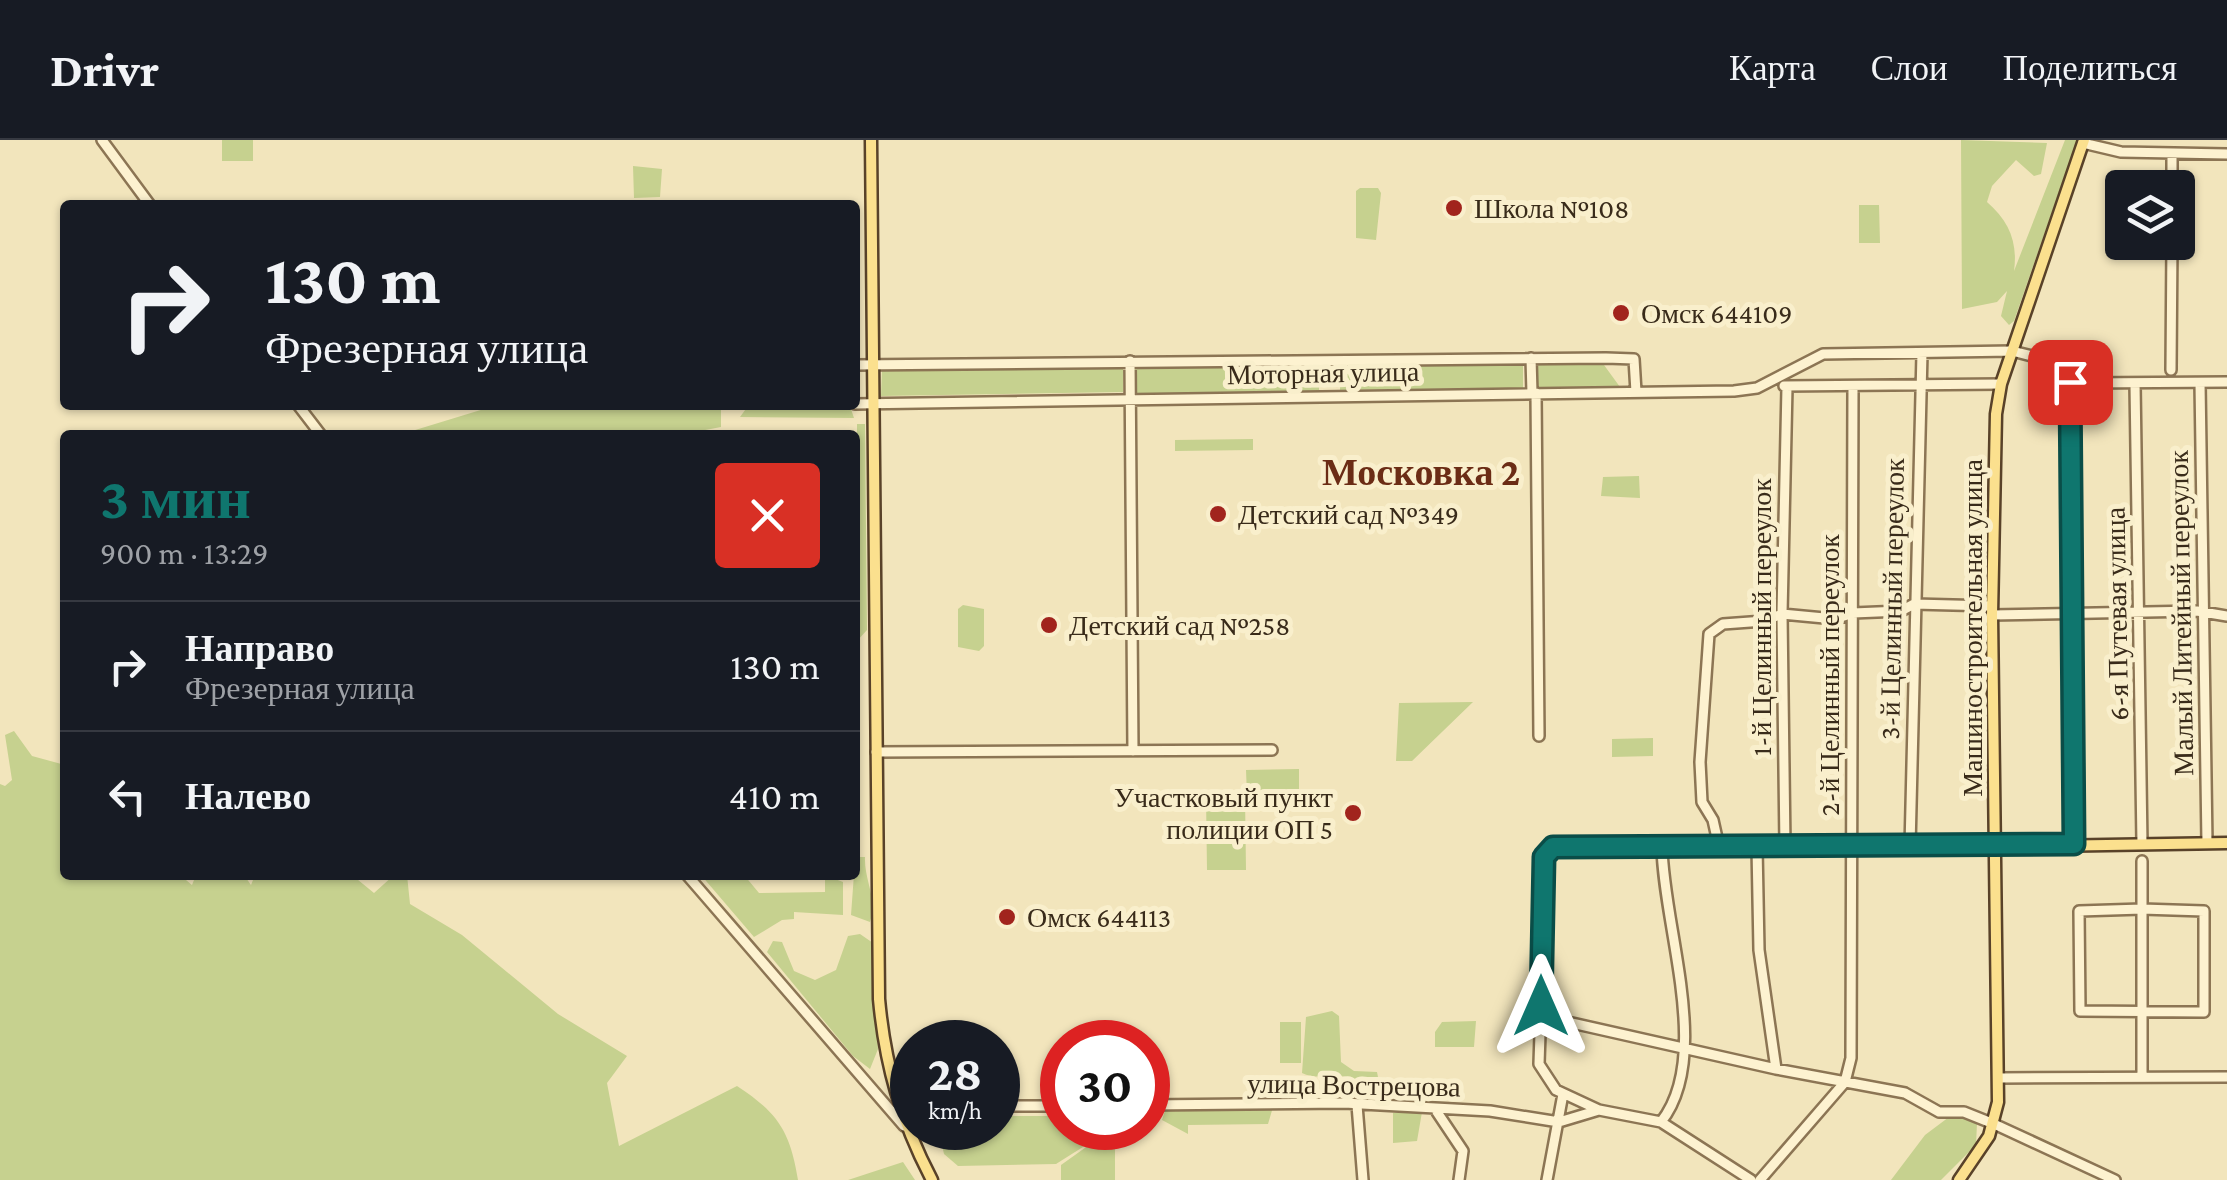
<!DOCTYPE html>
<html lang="ru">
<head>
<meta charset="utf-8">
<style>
	body { margin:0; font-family:"Crimson Pro",serif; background:#242831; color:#f1f3f6; height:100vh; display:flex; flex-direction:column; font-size:38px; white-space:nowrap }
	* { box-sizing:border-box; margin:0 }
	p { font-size:32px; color:#9ea1a6 }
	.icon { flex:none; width:55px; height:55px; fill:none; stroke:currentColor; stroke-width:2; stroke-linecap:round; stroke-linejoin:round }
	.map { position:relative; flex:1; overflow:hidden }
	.panel { position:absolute; left:60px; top:290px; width:800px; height:450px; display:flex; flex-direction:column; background:#171b24; border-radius:10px; box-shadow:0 2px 8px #0004 }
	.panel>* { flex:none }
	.guide { position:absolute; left:60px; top:60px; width:800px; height:210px; border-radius:10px; box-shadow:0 2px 8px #0004; background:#171b24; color:#f1f3f6; overflow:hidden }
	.tools { position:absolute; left:2105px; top:30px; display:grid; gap:20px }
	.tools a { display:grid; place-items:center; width:90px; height:90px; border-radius:10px; background:#171b24; box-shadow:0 2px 8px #0004; font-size:50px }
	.speed { position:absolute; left:890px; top:880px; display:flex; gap:20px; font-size:50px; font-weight:700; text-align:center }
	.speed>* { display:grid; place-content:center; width:130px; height:130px; border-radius:50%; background:#171b24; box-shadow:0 2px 8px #0004; line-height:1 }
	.speed small { font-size:25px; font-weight:400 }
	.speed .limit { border:15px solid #d22; background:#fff; color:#111 }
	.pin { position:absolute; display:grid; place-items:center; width:85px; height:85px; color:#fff; margin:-42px; border-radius:20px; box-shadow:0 5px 15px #0006 }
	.me { position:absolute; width:110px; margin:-55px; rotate:0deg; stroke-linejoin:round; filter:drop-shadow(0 0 8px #0008) }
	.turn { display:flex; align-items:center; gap:35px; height:210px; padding:0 40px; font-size:45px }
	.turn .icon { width:130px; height:130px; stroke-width:2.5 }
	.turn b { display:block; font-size:70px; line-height:85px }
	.round { display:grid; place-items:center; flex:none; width:105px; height:105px; border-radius:10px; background:#242831 }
	.overview { display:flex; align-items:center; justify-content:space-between; height:170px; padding:0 40px }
	h1 { font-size:60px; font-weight:700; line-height:75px; color:#0f766e }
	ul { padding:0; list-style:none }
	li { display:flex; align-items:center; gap:30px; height:130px; padding:0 40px; border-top:2px solid #363941 }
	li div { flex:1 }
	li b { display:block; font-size:38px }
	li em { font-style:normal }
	header { display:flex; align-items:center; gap:60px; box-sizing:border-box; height:140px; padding:0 50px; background:#171b24; border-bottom:2px solid #363941 }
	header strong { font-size:48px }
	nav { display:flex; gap:55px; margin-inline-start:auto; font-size:35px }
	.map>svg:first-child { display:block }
</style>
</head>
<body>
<header>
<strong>Drivr</strong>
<nav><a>Карта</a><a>Слои</a><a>Поделиться</a></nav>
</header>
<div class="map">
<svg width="2227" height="1040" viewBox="0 0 2227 1040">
	<rect width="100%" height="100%" fill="#f2e5bc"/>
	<path fill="#c6d18f" d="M 222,0 L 253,0 L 253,21 L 222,21 Z
		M 1961,0 L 2047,3 L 2041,34 L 2034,36 L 2016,20 L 1992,46 L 1987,62 C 2009,81 2018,102 2014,131 L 2065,0 L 2077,0 L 2014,181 L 2009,185 L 2001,176 L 2007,151 L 1997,162 L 1962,169 Z
		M 633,26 L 662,29 L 660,57 L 634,58 Z
		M 1360,48 L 1378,48 L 1381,53 L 1376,100 L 1356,98 L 1356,51 Z
		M 1859,65 L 1879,65 L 1880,103 L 1859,103 Z
		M 1340,225 L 1523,225 L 1523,248 L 1340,250 Z
		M 1538,225 L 1604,225 L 1620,247 L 1538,248 Z
		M 1123,226 L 1123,252 L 881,256 L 882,228 Z
		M 1319,226 L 1319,254 L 1133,255 L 1133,227 Z
		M 497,265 L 721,265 L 721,287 L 679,295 L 337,295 L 334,291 L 412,291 Z
		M 748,266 L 850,266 L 854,278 L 740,277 Z
		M 857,284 L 865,284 L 867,490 L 856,502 Z
		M 1253,299 L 1253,310 L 1175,311 L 1175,300 Z
		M 1639,336 L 1640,358 L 1601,356 L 1603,337 Z
		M 963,465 L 984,469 L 984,506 L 979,511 L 958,507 L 958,469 Z
		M 1473,562 L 1412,621 L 1396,621 L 1399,563 Z
		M 14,591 L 32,616 L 65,625 L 65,735 L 180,735 L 192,745 L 196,735 L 244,735 L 251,745 L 255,735 L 286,739 L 309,735 L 316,739 L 319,735 L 352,735 L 374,753 L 394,735 L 407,735 L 410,764 L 462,795 L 558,874 L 627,916 L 607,943 L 619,1006 L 737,946 C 778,973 790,991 798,1040 L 0,1040 L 0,644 L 5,646 L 12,640 L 5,595 Z
		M 1653,598 L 1653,616 L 1612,617 L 1612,599 Z
		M 1299,629 L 1299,655 L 1247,656 L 1246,630 Z
		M 1206,656 L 1245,656 L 1246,730 L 1207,730 Z
		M 856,707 L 860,717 L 865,717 C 864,740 878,759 870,782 L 851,775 Z
		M 701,735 L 744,735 L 759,753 L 825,752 L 825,735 L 843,742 L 843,775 L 794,772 L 794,779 L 782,780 L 754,797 Z
		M 860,794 L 873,803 L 878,909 L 870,929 L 853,916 L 767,812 L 773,801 L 782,802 L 794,831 L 815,840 L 836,830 L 848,796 Z
		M 1332,871 L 1339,876 L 1341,922 L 1354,931 L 1377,932 L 1379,942 L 1368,960 L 1357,955 L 1353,939 C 1336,932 1317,941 1302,933 L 1306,877 Z
		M 1476,881 L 1474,907 L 1435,907 L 1435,892 L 1442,882 Z
		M 1280,882 L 1301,882 L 1301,923 L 1280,923 Z
		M 1166,967 L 1273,967 L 1268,984 L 1188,985 L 1188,994 L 1162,980 Z
		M 1422,972 L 1417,1001 L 1393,1003 L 1393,973 Z
		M 998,976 L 1062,976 L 1062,988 L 1113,988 L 1056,1024 L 958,1026 L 944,1014 L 938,988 L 998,988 Z
		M 1949,977 L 1970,978 L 1977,983 L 1976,1005 L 1941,1040 L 1891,1040 L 1925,995 Z
		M 1115,1004 L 1115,1040 L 1061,1040 L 1061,1025 L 1089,1005 Z
		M 903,1022 L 915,1040 L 848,1040 Z"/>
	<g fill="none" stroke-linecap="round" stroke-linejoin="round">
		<defs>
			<path id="minor" d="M 102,0 L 150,65
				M 2083,3 L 2121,12 L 2227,14
				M 2172,48 L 2172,13
				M 1531,218 L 1532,253
				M 1130,221 L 1133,611
				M 855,225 L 1606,218 L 1634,219 L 1636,252
				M 2171,230 L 2172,102
				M 2070,239 L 2074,704
				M 2200,243 L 2207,703
				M 2135,244 L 2142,704
				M 1784,246 L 2001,244
				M 1536,253 L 1539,596
				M 855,264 L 1734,251 L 1757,248 L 1823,214 L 2012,211 L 2044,219 L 2070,239 L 2085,243 L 2227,242
				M 298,265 L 321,295
				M 1992,475 L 2197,471 L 2227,476
				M 876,612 L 1272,610
				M 1719,707 L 1713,680 L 1702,662 L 1700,622 L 1709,494 L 1723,484 L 1764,481 L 1782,474 L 1835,479 L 1853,473 L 1901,471 L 1914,464 L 1992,466
				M 1757,707 L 1759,810 L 1776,929
				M 1785,707 L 1782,474 L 1787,247
				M 1910,707 L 1922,213
				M 687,735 L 904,986
				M 2142,769 L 2204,771 L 2204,872 L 2080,871 L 2079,771 Z
				M 1541,876 L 1776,929 L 1905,953 L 1939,972 L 1964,972 L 1994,984 L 2115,1040
				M 2142,937 L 2142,721
				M 1999,938 L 2227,937
				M 1148,965 L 1344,963 L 1490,971 L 1559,982 L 1599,970 L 1661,982 L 1751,1040
				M 1357,965 L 1363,1040
				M 998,966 L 1062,966
				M 1599,970 L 1556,950 L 1539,924 L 1546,710 L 1553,707 L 1995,707
				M 1437,972 L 1463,1011 L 1459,1040
				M 1661,982 C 1713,917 1663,786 1662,707
				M 1547,1040 L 1563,954
				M 1760,1040 L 1845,942 L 1851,918 L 1853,246"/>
			<path id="major" d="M 871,0 L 879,859 C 885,925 901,981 932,1040
				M 1995,707 L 2227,703
				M 1959,1040 L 1989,996 L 1998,962 L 1992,475 L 1996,274 L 2001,244 L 2084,0"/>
		</defs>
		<use href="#minor" stroke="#8c7554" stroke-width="14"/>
		<use href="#major" stroke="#594229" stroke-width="15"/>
		<use href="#minor" stroke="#fdf2d0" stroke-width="9"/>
		<use href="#major" stroke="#fbe08e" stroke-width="10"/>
	</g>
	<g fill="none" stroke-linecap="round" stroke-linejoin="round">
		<defs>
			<path id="route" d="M 1541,866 L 1544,717 L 1553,707 L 2074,704 L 2070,242"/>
		</defs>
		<use href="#route" stroke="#0a4d48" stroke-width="25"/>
		<use href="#route" stroke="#0f766e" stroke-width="18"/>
	</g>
	<g fill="#a1241d" stroke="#f9efcc" stroke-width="4">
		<circle cx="1454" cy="68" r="10"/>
		<circle cx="1621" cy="173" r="10"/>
		<circle cx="1218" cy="374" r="10"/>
		<circle cx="1049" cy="485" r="10"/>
		<circle cx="1353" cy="673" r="10"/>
		<circle cx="1007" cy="777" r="10"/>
	</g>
	<g text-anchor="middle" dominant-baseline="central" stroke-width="10" stroke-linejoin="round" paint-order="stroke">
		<g font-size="28" fill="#392b1a" stroke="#f9efcc" text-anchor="start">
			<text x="1474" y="68">Школа №108</text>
			<text x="1641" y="173">Омск 644109</text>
			<text x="1238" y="374">Детский сад №349</text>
			<text x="1069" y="485">Детский сад №258</text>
			<text x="1333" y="657" text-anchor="end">Участковый пункт<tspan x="1333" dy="32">полиции ОП 5</tspan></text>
			<text x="1027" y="777">Омск 644113</text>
		</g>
		<g font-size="28" fill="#392b1a" stroke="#f9efcc">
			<text transform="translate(1323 233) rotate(-1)">Моторная улица</text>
			<text transform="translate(1892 459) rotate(-89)">3-й Целинный переулок</text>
			<text transform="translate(2181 473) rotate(-91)">Малый Литейный переулок</text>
			<text transform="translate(2117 474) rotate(-91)">6-я Путевая улица</text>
			<text transform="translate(1761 477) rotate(-90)">1-й Целинный переулок</text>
			<text transform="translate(1972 488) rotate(-90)">Машиностроительная улица</text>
			<text transform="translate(1829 535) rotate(-90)">2-й Целинный переулок</text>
			<text transform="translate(1354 945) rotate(1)">улица Вострецова</text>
		</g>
		<g font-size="38" font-weight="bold" fill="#6b2c15" stroke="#f9efcc">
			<text x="1421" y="332">Московка 2</text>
		</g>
	</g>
</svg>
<div class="tools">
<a><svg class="icon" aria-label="layers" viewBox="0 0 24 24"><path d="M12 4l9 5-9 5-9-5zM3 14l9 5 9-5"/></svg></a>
</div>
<div class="speed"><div>28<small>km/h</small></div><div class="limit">30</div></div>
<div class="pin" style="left:2070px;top:242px;background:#d93025"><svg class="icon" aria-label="arrive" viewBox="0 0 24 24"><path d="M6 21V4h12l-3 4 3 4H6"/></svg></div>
<svg class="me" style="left:1541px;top:866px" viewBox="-20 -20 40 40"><path d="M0-17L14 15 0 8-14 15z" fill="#0f766e" stroke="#fff" stroke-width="4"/></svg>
<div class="guide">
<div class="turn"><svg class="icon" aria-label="right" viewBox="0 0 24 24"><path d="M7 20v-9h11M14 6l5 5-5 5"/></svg><div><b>130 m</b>Фрезерная улица</div></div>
</div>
<section class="panel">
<div class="overview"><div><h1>3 мин</h1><p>900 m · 13:29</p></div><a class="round" style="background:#d93025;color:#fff"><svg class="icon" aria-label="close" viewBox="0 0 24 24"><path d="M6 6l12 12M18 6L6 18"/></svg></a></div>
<ul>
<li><svg class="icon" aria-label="right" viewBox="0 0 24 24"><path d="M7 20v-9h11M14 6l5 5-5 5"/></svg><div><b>Направо</b><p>Фрезерная улица</p></div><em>130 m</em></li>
<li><svg class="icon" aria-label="left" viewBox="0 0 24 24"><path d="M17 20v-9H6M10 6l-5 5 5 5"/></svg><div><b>Налево</b></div><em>410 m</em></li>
</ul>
</section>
</div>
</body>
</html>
